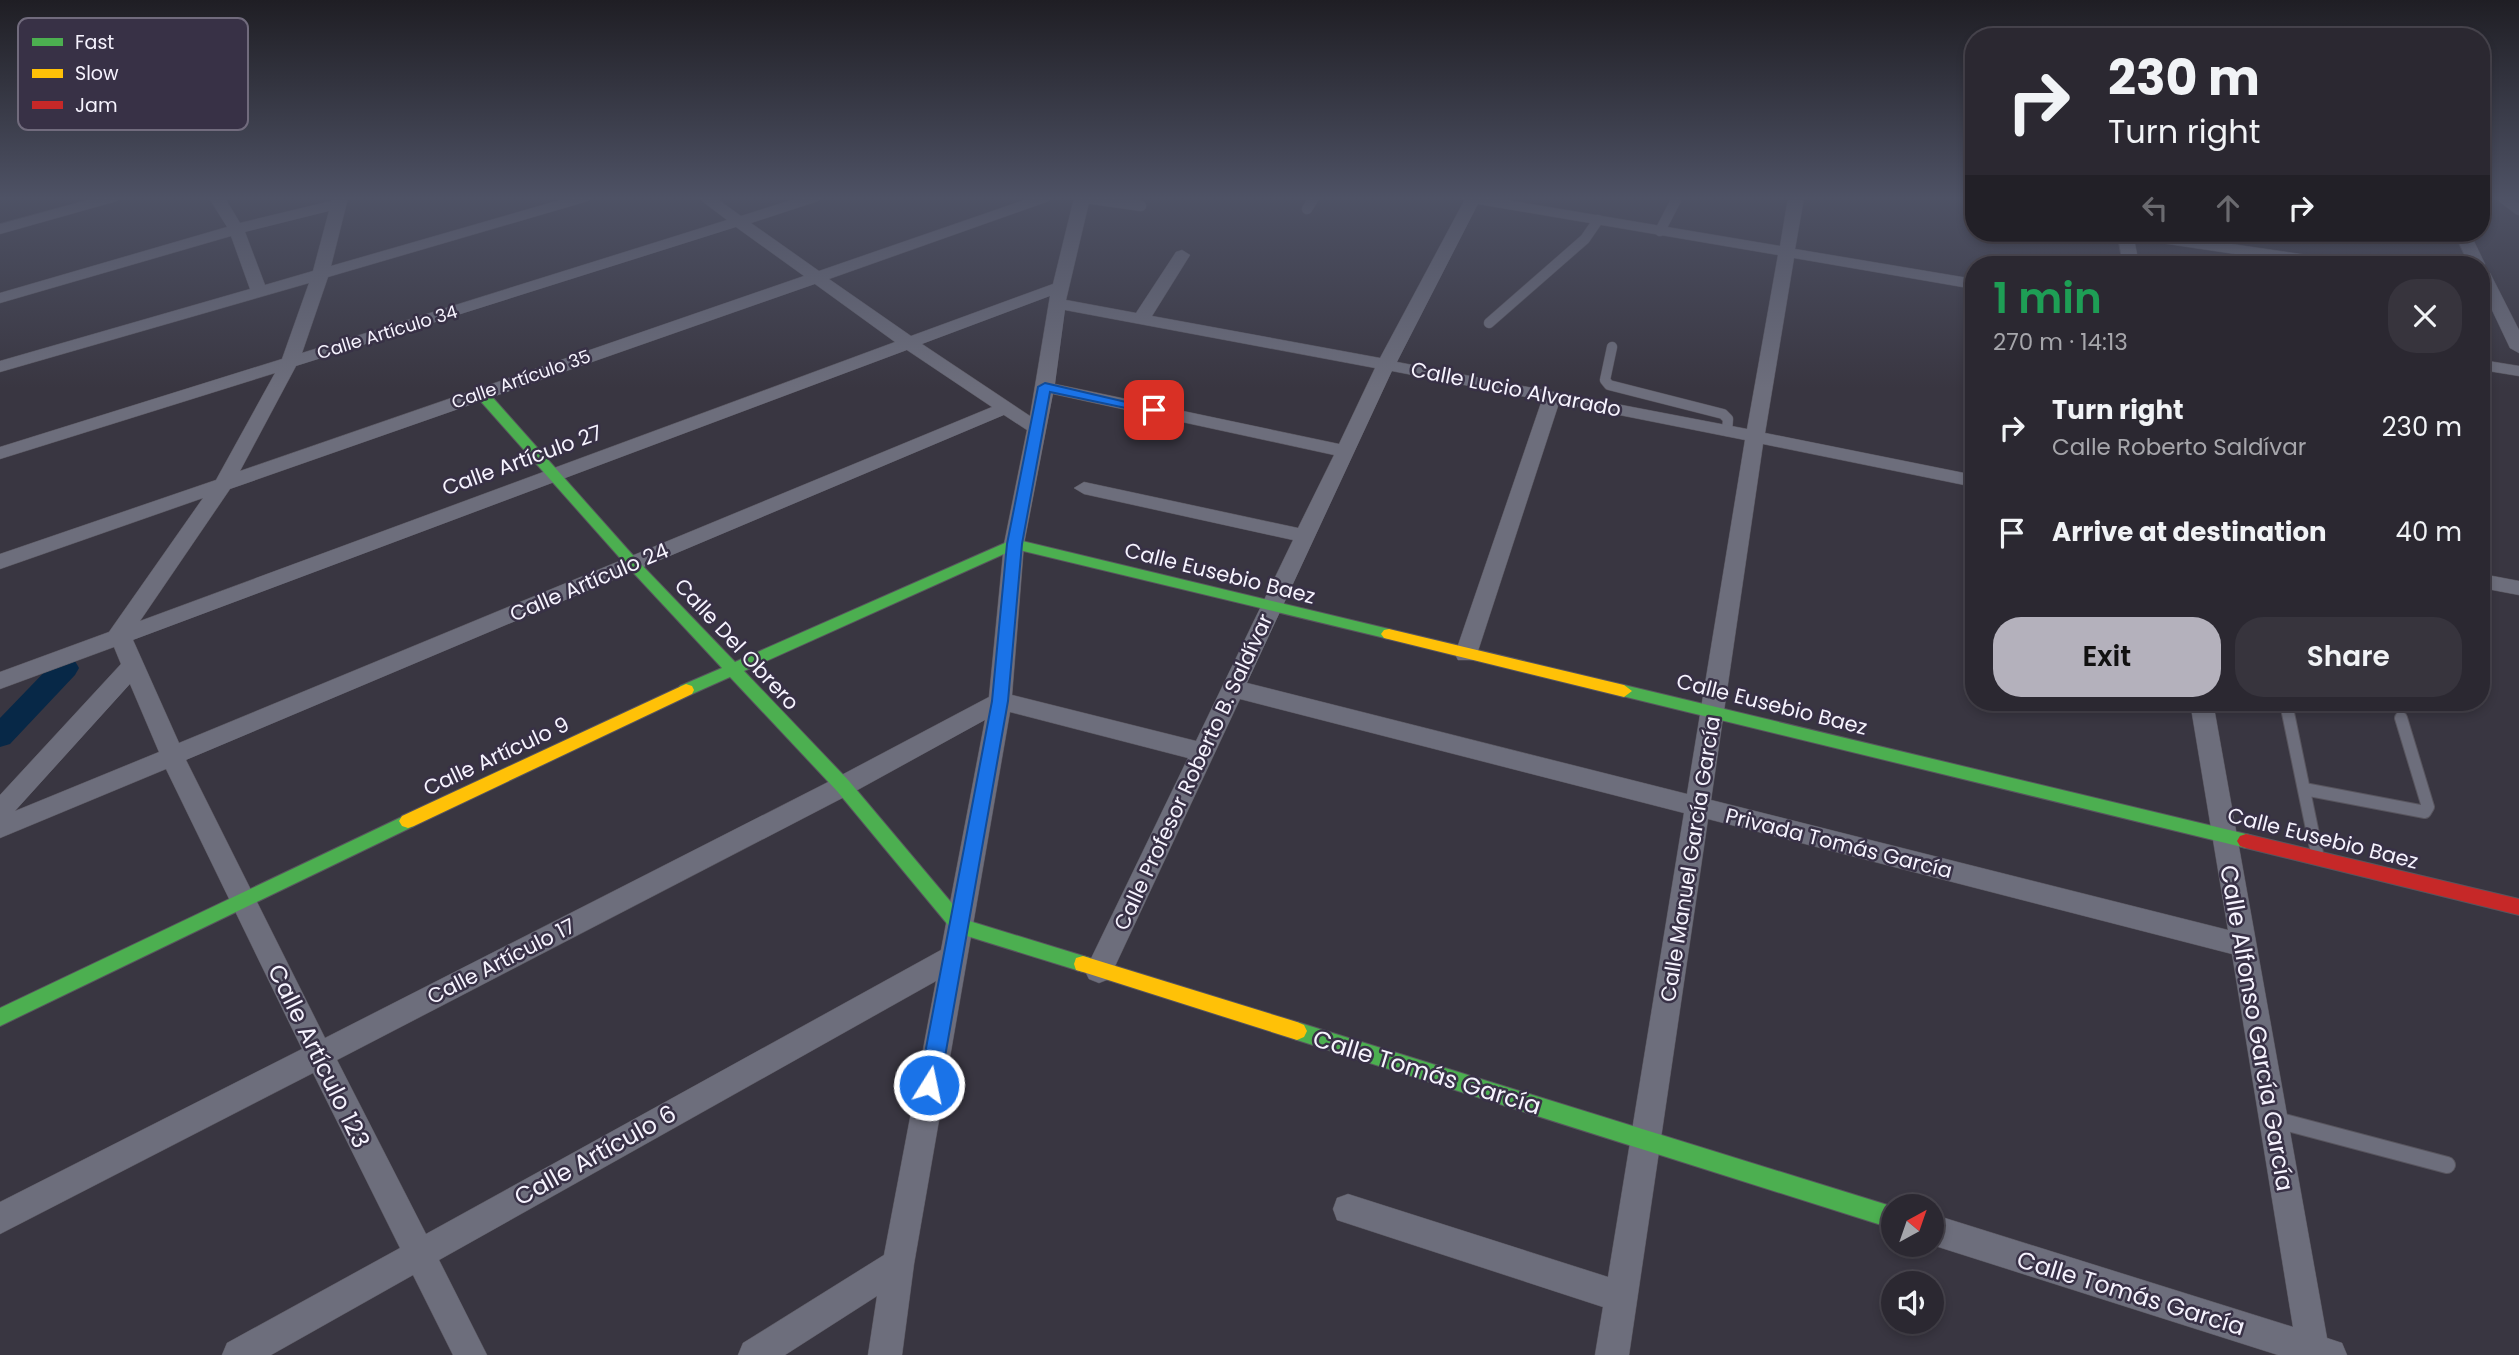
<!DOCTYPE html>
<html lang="en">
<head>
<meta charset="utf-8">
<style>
	body { margin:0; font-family:Poppins,sans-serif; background:#37343d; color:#f1f3f6; height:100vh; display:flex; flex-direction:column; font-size:26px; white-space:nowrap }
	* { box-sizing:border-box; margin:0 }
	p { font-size:23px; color:#a6a6ab }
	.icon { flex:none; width:38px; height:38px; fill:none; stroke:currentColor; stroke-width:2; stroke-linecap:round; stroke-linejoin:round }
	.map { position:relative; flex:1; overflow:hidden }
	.panel { position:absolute; left:1965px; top:256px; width:525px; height:455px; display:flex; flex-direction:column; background:#2b2831; border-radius:28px; box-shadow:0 4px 10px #0003,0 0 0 2px #47444d }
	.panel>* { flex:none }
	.hud { position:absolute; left:1965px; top:28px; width:525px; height:214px; border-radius:28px; box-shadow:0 4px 10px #0003,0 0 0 2px #47444d; background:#2b2831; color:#f1f3f6; overflow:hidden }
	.needle { width:46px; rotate:40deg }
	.controls { position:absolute; left:1881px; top:1194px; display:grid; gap:14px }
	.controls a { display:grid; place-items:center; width:63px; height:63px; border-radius:50%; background:#2b2831; box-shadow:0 4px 10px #0003,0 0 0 2px #47444d; font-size:35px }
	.pin { position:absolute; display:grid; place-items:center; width:60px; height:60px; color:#fff; margin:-30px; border-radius:14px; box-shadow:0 4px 10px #0006 }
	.me { position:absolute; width:77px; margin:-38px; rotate:10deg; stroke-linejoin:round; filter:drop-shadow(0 0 5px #0008) }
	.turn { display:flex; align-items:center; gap:24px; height:147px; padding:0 28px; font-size:32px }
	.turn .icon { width:91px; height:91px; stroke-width:2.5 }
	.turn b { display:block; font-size:49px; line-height:60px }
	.lanes { display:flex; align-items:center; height:66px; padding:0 28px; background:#0003; justify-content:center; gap:35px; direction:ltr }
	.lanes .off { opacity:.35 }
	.round { display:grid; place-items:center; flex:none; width:74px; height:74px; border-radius:28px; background:#37343d }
	.headline { display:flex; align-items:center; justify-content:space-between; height:119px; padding:0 28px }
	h1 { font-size:42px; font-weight:600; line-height:52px; color:#1e9e55 }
	.button { display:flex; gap:14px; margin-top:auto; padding:14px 28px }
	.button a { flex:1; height:80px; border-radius:28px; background:#b4b1bc; color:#111; font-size:28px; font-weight:600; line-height:80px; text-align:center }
	.button a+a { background:#37343d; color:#f1f3f6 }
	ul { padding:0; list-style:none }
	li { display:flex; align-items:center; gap:21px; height:105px; padding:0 28px }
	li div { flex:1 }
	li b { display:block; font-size:26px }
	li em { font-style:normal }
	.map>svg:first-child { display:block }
</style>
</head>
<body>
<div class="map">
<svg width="2519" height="1355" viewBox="0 0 2519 1355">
	<rect width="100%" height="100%" fill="#393641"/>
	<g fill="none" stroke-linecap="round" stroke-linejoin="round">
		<path fill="#072847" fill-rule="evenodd" d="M 65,658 L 75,661 L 79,668 L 75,675 L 10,744 L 0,747 L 0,718 L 55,661 Z"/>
		<defs>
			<path id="lane-far2" d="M 1085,198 L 1141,206
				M 2503,198 L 2519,210
				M 1307,209 L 1314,198
				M 1660,231 L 1677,198
				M 1489,323 L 1585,239 L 1598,220
				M 1612,347 L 1605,380 L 1609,385 L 1723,414 L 1728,419 L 1727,431"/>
			<path id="lane-far1" d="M 2287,708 L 2318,858
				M 2304,789 L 2425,812 L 2428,807 L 2401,718"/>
			<path id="lane" d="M 2273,1119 L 2447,1165"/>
			<path id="street" d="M 95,198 L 120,198 L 117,201 L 0,234 L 0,224 Z
				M 209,198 L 225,198 L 240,223 L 331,201 L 332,198 L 348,198 L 331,266 L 567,198 L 591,198 L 588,201 L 328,277 L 302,353 L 727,220 L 698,198 L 716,198 L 741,216 L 798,198 L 821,198 L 818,201 L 751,223 L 819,271 L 1030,198 L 1052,198 L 1049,201 L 829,279 L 911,336 L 1053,284 L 1074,198 L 1090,198 L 1066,300 L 1136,313 L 1176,252 L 1182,250 L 1190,255 L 1152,316 L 1380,358 L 1464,201 L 1461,198 L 1495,198 L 1780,246 L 1788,198 L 1804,198 L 1795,249 L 1974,279 L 1974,289 L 1794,258 L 1765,433 L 1974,475 L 1974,487 L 1763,444 L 1711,800 L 2228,930 L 2190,702 L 2213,702 L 2327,1338 L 2342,1343 L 2347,1355 L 2278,1355 L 1929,1244 L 1932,1244 L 1932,1214 L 2293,1327 L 2232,954 L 1708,819 L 1629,1355 L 1595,1355 L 1603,1307 L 1337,1220 L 1333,1209 L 1337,1198 L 1348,1194 L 1608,1277 L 1684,813 L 1240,699 L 1109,979 L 1099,983 L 1089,979 L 1085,971 L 1188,758 L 1010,712 L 914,1264 L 902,1355 L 868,1355 L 877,1296 L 785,1355 L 738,1355 L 743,1343 L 884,1255 L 936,981 L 439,1260 L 487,1355 L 453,1355 L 413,1275 L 271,1355 L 222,1355 L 227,1343 L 400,1248 L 313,1073 L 0,1234 L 0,1202 L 302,1049 L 166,769 L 0,838 L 0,795 L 121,664 L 114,647 L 0,689 L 0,672 L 109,632 L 203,498 L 0,569 L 0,554 L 216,480 L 275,373 L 0,459 L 0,447 L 282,359 L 309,283 L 0,372 L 0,361 L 250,289 L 231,236 L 0,303 L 0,293 L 227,227 ZM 1478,204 L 1778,255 L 1747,429 L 1397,362 ZM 329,211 L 313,271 L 265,285 L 245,232 ZM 736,227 L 804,276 L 240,471 L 296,366 ZM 815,284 L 895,342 L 140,621 L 230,489 ZM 1050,296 L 1030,416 L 922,344 ZM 1065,310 L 1375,368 L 1339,444 L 1055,384 ZM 907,350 L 992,407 L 179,743 L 133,640 ZM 1392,371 L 1542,400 L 1455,654 L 1458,660 L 1474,660 L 1477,654 L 1559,403 L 1745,440 L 1687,794 L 1247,683 ZM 1053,394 L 1334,455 L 1298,528 L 1084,482 L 1074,488 L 1084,494 L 1293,540 L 1196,741 L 1012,695 L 1024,544 ZM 1004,415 L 1027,430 L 1004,544 L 989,697 L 834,779 L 325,1038 L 186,760 ZM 130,684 L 159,752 L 15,811 ZM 985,720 L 941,950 L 426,1234 L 337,1060 L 852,793 Z
				M 2117,233 L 2157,233 L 2334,259 L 2342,264 L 2303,264 L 2134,239 L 2139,264 L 2123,264 Z
				M 2454,233 L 2470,233 L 2485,264 L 2483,267 L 2482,264 L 2469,264 Z
				M 2482,268 L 2490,273 L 2519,330 L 2519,353 L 2510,348 L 2482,289 Z
				M 2482,360 L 2519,366 L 2519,376 L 2482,370 Z
				M 2482,574 L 2519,581 L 2519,595 L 2482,588 Z"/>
			<path id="fast" d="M 481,389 L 486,390 L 638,561 L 735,662 L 1014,539 L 1389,629 L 1397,634 L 1389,639 L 1015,549 L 744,671 L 849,781 L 966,920 L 1090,958 L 1092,964 L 1090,970 L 1083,972 L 954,932 L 837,791 L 730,677 L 692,694 L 680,694 L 678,690 L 680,686 L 722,668 L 628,567 L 476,396 L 476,390 Z
				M 1624,685 L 2246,834 L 2252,836 L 2255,841 L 2252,846 L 2246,848 L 1618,695 L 1616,691 L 1618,687 Z
				M 408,814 L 414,816 L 417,821 L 414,826 L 0,1026 L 0,1008 Z
				M 1297,1022 L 1894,1207 L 1894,1229 L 1297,1040 L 1290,1037 L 1287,1031 L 1290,1025 Z"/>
			<path id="slow" d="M 1389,629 L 1624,685 L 1632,691 L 1624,697 L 1384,638 L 1381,634 L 1384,630 Z
				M 686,684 L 692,686 L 694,690 L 692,694 L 414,826 L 408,828 L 402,826 L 399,821 L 402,816 Z
				M 1083,956 L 1297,1022 L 1304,1025 L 1307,1031 L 1304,1037 L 1297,1040 L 1083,972 L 1076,970 L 1074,964 L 1076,958 Z"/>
			<path id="jam" d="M 2246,834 L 2519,899 L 2519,915 L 2246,848 L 2240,846 L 2237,841 L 2240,836 Z"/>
		</defs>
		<use href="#lane-far2" stroke="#58555e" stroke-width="11"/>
		<use href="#lane-far1" stroke="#58555e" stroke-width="14"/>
		<use href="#lane" stroke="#58555e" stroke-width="18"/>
		<use href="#street" stroke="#58555e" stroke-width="1"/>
		<use href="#fast" stroke="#58555e" stroke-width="2"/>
		<use href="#slow" stroke="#58555e" stroke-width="2"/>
		<use href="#jam" stroke="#58555e" stroke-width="2"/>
		<use href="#lane-far2" stroke="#6d6e7c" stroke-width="10"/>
		<use href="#lane-far1" stroke="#6d6e7c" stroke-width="12"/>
		<use href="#lane" stroke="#6d6e7c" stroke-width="16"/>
		<use href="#street" fill="#6d6e7c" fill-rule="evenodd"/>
		<use href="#fast" fill="#4caf50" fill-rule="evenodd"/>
		<use href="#slow" fill="#ffc107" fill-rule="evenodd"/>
		<use href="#jam" fill="#c62828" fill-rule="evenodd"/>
	</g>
	<linearGradient id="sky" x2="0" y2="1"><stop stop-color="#1f1e24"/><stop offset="0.51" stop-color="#4e5265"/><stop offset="1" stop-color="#4e5265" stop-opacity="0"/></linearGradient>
	<rect width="2519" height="388" fill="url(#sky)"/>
	<path fill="#1a73e8" stroke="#114b97" stroke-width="2" d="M 1045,383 L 1160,410 L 1154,414 L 1050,392 L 1022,544 L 1008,701 L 940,1085 L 937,1092 L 929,1094 L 922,1092 L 919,1085 L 992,701 L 1007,544 L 1038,387 Z"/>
	<g text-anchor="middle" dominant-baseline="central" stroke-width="5" stroke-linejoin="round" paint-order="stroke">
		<g font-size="18" fill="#f6f3fe" stroke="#383146">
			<text transform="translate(387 332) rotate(-17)">Calle Artículo 34</text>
			<text transform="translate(521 379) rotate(-19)">Calle Artículo 35</text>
		</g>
		<g font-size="21" fill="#f6f3fe" stroke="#383146">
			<text transform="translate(1516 389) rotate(11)">Calle Lucio Alvarado</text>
			<text transform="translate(522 460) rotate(-20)">Calle Artículo 27</text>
			<text transform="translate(1220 573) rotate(14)">Calle Eusebio Baez</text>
			<text transform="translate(589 582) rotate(-23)">Calle Artículo 24</text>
			<text transform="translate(737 644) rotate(47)">Calle Del Obrero</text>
			<text transform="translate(1772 704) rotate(14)">Calle Eusebio Baez</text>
			<text transform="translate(496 756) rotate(-25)">Calle Artículo 9</text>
			<text transform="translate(1193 772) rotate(-65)">Calle Profesor Roberto B. Saldívar</text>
			<text transform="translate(2323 838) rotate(14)">Calle Eusebio Baez</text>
			<text transform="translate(1839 843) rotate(14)">Privada Tomás García</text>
			<text transform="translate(1690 859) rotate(-81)">Calle Manuel García García</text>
			<text transform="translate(501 961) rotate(-27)">Calle Artículo 17</text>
		</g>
		<g font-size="24" fill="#f6f3fe" stroke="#383146">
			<text transform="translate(2257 1028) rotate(80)">Calle Alfonso García García</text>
			<text transform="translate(319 1056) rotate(64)">Calle Artículo 123</text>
			<text transform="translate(1427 1072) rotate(17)">Calle Tomás García</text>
			<text transform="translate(595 1155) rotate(-29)">Calle Artículo 6</text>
			<text transform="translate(2131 1293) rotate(17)">Calle Tomás García</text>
		</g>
	</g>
	<rect x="18" y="18" width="230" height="112" rx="10" fill="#383146" stroke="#716b7d" stroke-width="2"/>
	<rect x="32" y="38" width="31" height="8" fill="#4caf50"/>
	<rect x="32" y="69" width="31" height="9" fill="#ffc107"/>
	<rect x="32" y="101" width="31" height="8" fill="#c62828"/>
	<g font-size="19" fill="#f6f3fe">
		<text x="75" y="49">Fast</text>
		<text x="75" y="80">Slow</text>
		<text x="75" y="112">Jam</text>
	</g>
</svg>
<div class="controls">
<a><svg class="needle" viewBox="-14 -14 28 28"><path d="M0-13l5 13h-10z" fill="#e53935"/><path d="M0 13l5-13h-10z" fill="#a6a6ab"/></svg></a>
<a><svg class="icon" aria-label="sound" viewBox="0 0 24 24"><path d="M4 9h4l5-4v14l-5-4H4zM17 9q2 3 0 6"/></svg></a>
</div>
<div class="pin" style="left:1154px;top:410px;background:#d93025"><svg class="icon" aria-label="arrive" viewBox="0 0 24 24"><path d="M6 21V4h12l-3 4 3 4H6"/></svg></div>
<svg class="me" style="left:929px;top:1085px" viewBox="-20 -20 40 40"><circle r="17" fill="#1a73e8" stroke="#fff" stroke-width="3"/><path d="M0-11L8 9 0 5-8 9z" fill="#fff"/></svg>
<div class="hud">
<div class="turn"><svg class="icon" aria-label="right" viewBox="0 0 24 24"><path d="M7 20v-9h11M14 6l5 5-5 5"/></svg><div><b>230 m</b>Turn right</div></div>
<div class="lanes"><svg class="icon off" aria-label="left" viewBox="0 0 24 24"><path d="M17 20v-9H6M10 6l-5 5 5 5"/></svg><svg class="icon off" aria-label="ahead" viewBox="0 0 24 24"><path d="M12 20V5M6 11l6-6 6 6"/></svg><svg class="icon" aria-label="right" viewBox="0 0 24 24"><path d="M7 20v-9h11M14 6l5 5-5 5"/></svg></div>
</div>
<section class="panel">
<div class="headline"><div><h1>1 min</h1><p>270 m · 14:13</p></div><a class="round"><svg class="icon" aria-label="close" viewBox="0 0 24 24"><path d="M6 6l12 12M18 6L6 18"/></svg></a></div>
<ul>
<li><svg class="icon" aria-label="right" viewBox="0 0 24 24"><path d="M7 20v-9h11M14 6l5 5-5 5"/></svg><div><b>Turn right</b><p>Calle Roberto Saldívar</p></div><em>230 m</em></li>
<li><svg class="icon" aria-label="arrive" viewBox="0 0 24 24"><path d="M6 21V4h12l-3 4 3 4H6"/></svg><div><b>Arrive at destination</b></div><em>40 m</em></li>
</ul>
<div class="button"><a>Exit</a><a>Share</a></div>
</section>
</div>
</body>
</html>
